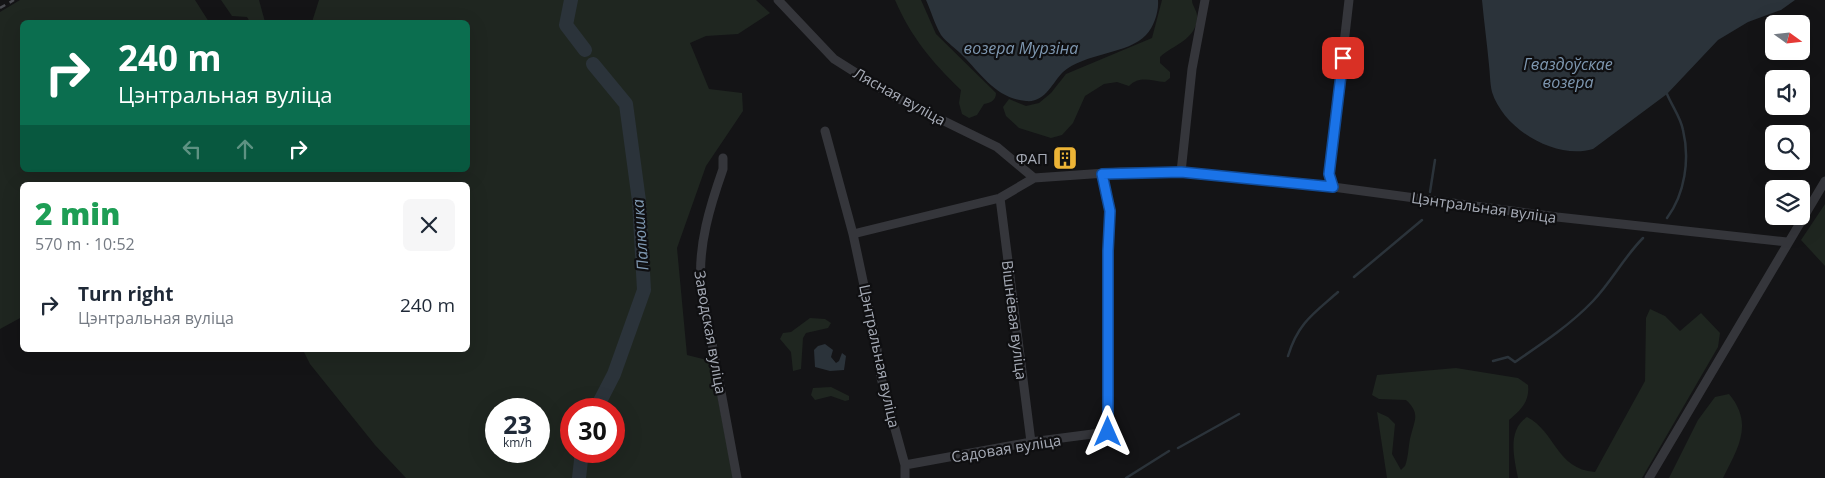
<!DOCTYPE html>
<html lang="en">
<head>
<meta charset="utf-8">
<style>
	body { margin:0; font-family:"Open Sans",sans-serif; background:#f6f6f7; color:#1f2937; height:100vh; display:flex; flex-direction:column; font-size:19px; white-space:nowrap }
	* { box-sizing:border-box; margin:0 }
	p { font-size:16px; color:#747a83 }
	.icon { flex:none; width:28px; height:28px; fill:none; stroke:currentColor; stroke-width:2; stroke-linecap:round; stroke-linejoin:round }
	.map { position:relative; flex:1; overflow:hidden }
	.side { position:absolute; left:20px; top:182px; width:450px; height:170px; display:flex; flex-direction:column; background:#fff; border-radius:8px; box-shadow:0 5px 20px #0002 }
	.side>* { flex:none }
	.banner { position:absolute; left:20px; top:20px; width:450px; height:152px; border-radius:8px; box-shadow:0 5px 20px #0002; background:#0b6e4f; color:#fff; overflow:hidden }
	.needle { width:32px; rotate:105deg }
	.buttons { position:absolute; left:1765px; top:15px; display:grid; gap:10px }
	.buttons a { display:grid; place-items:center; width:45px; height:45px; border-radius:8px; background:#fff; box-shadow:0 5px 20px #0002; font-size:25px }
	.speed { position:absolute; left:485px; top:398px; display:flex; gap:10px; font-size:25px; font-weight:700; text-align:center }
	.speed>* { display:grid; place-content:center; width:65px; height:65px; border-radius:50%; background:#fff; box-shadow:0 5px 20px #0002; line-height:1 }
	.speed small { font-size:12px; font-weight:400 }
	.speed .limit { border:8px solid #d22; background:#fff; color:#111 }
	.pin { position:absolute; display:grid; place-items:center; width:42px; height:42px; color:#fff; margin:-21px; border-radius:10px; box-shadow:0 2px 8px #0006 }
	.me { position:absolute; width:55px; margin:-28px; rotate:0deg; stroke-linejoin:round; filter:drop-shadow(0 0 4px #0008) }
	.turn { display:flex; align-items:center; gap:18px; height:105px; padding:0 15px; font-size:22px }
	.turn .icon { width:65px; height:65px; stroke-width:2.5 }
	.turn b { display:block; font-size:35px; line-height:42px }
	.lanes { display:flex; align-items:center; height:48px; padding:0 15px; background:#0003; justify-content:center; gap:25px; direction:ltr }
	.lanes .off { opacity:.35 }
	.round { display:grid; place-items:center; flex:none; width:52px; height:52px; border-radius:8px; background:#f6f6f7 }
	.overview { display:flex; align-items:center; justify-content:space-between; height:85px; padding:0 15px }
	h1 { font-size:30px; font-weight:800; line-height:38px; color:#1e9e55 }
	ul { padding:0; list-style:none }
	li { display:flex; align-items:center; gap:15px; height:75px; padding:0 15px }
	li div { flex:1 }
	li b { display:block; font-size:19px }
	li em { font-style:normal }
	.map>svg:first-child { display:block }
</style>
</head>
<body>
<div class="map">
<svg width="1825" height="478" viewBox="0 0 1825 478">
	<rect width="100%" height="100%" fill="#141416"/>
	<path fill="#1f2620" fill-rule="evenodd" d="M 20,0 L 195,0 L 209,22 L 22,22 L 22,170 L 468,170 L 468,22 L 312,22 L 319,0 L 756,0 L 770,13 L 738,34 L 706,36 L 690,43 L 709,89 L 742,93 L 743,111 L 706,166 L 677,248 L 687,355 L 711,361 L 733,478 L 406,478 L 375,445 L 310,364 L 303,350 L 468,350 L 468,185 L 22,185 L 22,317 L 0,329 L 0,12 ZM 496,409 L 539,409 L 539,451 L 496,451 ZM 571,409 L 614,409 L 614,451 L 571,451 Z
		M 221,0 L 259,0 L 265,22 L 250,22 L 247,17 L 232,16 Z
		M 895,0 L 921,0 L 936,34 L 996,93 C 996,100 991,103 984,104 L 977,115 L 969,118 L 962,114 L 959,103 L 961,90 C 932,62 911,37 895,0 Z
		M 1162,0 L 1192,0 C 1192,6 1197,10 1197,16 C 1198,39 1173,45 1160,57 L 1160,63 L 1170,72 L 1170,78 L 1165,82 C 1151,81 1140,75 1129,86 L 1117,82 L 1104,84 L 1085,96 L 1073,123 L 1062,135 L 1051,138 L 1019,128 L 1006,116 L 1003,107 L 1009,99 L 1026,106 L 1039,103 L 1051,93 L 1066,74 L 1152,38 Z
		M 1825,204 L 1825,266 L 1801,240 Z
		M 1650,309 L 1665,316 L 1680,331 L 1701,313 L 1720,333 L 1718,347 L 1642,478 L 1518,478 C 1514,458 1507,430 1527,417 C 1556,432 1556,469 1595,472 L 1645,381 L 1646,318 Z
		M 810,318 L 825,319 L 831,323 L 828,328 L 806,333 L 803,338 L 801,369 L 793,371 L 791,352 L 780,339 L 783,333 L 791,332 Z
		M 1456,368 L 1518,378 L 1528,385 C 1530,401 1521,410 1509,420 L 1509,478 L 1387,478 L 1377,412 L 1388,417 L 1395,424 L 1392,454 L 1401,470 L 1405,466 C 1409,456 1408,445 1411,435 C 1415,419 1420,413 1406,400 L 1379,399 L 1372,395 L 1377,375 Z
		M 831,387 L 849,396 L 849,400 L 845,401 L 831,396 L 815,400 L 811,395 L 813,388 Z
		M 1729,394 C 1754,424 1738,448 1723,478 L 1669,478 L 1698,420 L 1715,397 Z"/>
	<path fill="#2b333a" d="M 926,0 L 1158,0 C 1159,11 1154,27 1146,35 C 1129,54 1084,53 1063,72 C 1052,83 1045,103 1026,101 C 997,99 981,74 963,56 C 957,49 947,43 941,35 C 935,25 931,11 926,0 Z
		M 1482,0 L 1795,0 L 1781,10 L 1748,22 L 1718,40 L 1667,94 L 1593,149 C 1556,160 1504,130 1492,92 C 1490,84 1490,73 1489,65 C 1487,43 1484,22 1482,0 Z
		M 825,344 L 833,350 L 831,357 L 836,363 L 839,361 L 842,353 L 846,356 L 844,370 L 830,371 L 815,367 L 814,350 L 818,346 Z"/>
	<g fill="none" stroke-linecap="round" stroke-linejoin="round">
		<path stroke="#2b333a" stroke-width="2.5" d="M 1430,192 L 1435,160
			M 1667,218 C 1685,194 1690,159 1683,130 C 1681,118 1672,106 1667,94
			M 1354,277 L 1422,220
			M 1288,356 C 1298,323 1313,314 1338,292
			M 1493,361 L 1508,357 L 1515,362 C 1543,343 1570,325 1593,301 C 1612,281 1624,257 1643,238
			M 1178,448 L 1239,414
			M 1126,478 L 1169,451"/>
		<path stroke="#2b333a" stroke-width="14" d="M 571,0 L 566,25 L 585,50
			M 593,64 L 626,104 L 639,201 L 644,290 L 614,374 L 596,409
			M 579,478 L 582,451"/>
		<path stroke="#35363b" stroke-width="9" d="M 778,0 L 834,59 L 891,95 L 997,147 L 1034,178
			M 825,131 L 853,234
			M 723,158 L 723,169 C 710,206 698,245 701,284 L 737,478
			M 1181,172 L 1192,69 L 1205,0
			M 1333,187 L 1329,174 L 1349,0
			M 1000,198 L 1031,442
			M 905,465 L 1031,442 L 1108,432 L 1108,251 L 1111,211 L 1102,174
			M 905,478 L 905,465 L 881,378 L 876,342 L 853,234 L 1000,198 L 1034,178 L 1120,172 L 1181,172 L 1333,187 L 1557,217 L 1787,242
			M 1649,478 L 1825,181"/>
		<path stroke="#4b4c52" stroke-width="2.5" stroke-dasharray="6 5" stroke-linecap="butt" d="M 0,8 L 14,0"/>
	</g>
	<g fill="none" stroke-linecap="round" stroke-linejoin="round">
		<defs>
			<path id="route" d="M 1108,432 L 1108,251 L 1110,211 L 1102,174 L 1181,172 L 1333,187 L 1329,174 L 1343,58"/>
		</defs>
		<use href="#route" stroke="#114b97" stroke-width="12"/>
		<use href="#route" stroke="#1a73e8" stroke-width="9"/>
	</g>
	<defs>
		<symbol id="building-square" viewBox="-11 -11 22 22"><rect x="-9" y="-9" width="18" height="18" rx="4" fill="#edb436" stroke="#0f0f11"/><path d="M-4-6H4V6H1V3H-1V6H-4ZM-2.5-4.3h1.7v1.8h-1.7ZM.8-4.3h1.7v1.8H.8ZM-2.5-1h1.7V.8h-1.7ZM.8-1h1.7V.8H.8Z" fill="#111"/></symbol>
	</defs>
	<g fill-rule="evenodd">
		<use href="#building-square" x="1051" y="144" width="28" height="28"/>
	</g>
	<g text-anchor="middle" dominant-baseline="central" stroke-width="4.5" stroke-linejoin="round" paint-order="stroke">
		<g font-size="15" fill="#a6abb6" stroke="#0f0f11">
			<text transform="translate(900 96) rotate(29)">Лясная вуліца</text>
			<text transform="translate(1484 207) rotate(8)">Цэнтральная вуліца</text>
			<text transform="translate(1015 320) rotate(83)">Вішнёвая вуліца</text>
			<text transform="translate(711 332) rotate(80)">Заводская вуліца</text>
			<text transform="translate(880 356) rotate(78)">Цэнтральная вуліца</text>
			<text transform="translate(1006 448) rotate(-9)">Садовая вуліца</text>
		</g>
		<g font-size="15" fill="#a6abb6" stroke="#0f0f11" text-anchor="end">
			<text x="1048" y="158">ФАП</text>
		</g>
		<g font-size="16" font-style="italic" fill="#7e97b0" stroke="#0f0f11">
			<text x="1021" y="48">возера Мурзіна</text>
			<text x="1568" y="64">Гваздоўскае<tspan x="1568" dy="18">возера</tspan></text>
			<text transform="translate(640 235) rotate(-94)">Палюшка</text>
		</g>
	</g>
</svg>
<div class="buttons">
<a><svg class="needle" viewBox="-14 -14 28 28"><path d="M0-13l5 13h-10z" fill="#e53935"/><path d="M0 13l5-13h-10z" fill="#747a83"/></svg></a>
<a><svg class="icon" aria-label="sound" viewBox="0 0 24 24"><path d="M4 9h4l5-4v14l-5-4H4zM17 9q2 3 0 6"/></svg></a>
<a><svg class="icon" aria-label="search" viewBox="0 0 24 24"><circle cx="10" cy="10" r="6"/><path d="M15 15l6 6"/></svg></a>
<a><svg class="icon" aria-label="layers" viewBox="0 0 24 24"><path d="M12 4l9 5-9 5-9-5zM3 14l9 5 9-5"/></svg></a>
</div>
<div class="speed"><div>23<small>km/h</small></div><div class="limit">30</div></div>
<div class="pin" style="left:1343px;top:58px;background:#d93025"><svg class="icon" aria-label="arrive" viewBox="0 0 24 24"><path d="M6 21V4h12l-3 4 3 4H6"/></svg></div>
<svg class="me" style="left:1108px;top:432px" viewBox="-20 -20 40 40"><path d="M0-17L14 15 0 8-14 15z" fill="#1a73e8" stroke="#fff" stroke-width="4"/></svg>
<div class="banner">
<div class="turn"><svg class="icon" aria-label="right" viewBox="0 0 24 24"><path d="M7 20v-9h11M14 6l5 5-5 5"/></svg><div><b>240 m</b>Цэнтральная вуліца</div></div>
<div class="lanes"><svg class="icon off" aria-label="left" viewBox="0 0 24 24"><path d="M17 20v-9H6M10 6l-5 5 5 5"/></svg><svg class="icon off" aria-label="ahead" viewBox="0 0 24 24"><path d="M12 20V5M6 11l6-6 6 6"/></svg><svg class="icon" aria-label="right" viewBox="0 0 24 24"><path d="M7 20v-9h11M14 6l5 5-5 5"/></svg></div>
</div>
<section class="side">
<div class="overview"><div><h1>2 min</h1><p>570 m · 10:52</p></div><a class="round"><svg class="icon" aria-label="close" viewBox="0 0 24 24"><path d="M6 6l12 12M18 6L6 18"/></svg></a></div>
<ul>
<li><svg class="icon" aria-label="right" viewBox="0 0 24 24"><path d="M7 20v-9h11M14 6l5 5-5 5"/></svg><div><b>Turn right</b><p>Цэнтральная вуліца</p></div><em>240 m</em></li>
</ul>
</section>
</div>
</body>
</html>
